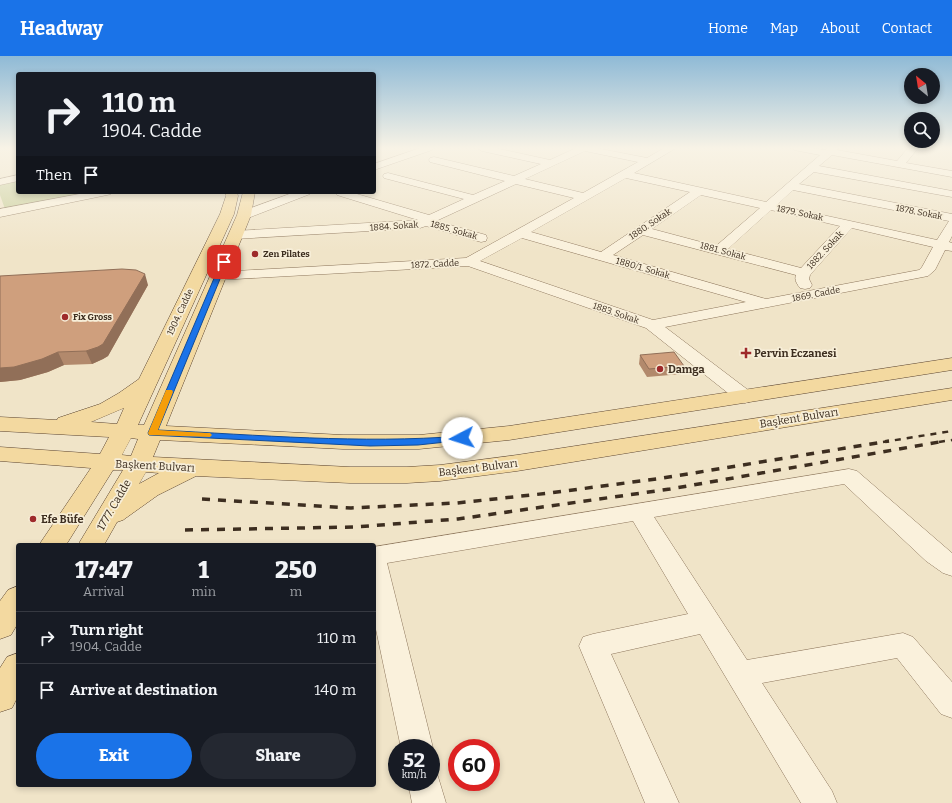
<!DOCTYPE html>
<html lang="en">
<head>
<meta charset="utf-8">
<style>
	body { margin:0; font-family:Bitter,serif; background:#242831; color:#f1f3f6; height:100vh; display:flex; flex-direction:column; font-size:15px; white-space:nowrap }
	* { box-sizing:border-box; margin:0 }
	p { font-size:13px; color:#9ea1a6 }
	.icon { flex:none; width:22px; height:22px; fill:none; stroke:currentColor; stroke-width:2; stroke-linecap:round; stroke-linejoin:round }
	.map { position:relative; flex:1; overflow:hidden }
	.side { position:absolute; left:16px; top:487px; width:360px; height:244px; display:flex; flex-direction:column; background:#171b24; border-radius:4px; box-shadow:0 2px 6px #0003 }
	.side>* { flex:none }
	.top-card { position:absolute; left:16px; top:16px; width:360px; height:122px; border-radius:4px; box-shadow:0 2px 6px #0003; background:#171b24; color:#f1f3f6; overflow:hidden }
	.needle { width:26px; rotate:330deg }
	.fabs { position:absolute; left:904px; top:12px; display:grid; gap:8px }
	.fabs a { display:grid; place-items:center; width:36px; height:36px; border-radius:50%; background:#171b24; box-shadow:0 2px 6px #0003; font-size:20px }
	.speed { position:absolute; left:388px; top:683px; display:flex; gap:8px; font-size:20px; font-weight:700; text-align:center }
	.speed>* { display:grid; place-content:center; width:52px; height:52px; border-radius:50%; background:#171b24; box-shadow:0 2px 6px #0003; line-height:1 }
	.speed small { font-size:10px; font-weight:400 }
	.speed .limit { border:6px solid #d22; background:#fff; color:#111 }
	.pin { position:absolute; display:grid; place-items:center; width:34px; height:34px; color:#fff; margin:-17px; border-radius:8px; box-shadow:0 2px 6px #0006 }
	.me { position:absolute; width:44px; margin:-22px; rotate:265deg; stroke-linejoin:round; filter:drop-shadow(0 0 3px #0008) }
	.turn { display:flex; align-items:center; gap:14px; height:84px; padding:0 20px; font-size:18px }
	.turn .icon { width:52px; height:52px; stroke-width:2.5 }
	.turn b { display:block; font-size:28px; line-height:34px }
	.then { display:flex; align-items:center; height:38px; padding:0 20px; background:#0003; gap:8px; font-size:15px }
	.eta { display:flex; justify-content:space-evenly; align-items:center; height:68px; text-align:center }
	.eta b { font-size:24px; font-weight:800; line-height:28px }
	.action { display:flex; gap:8px; margin-top:auto; padding:8px 20px }
	.action a { flex:1; height:46px; border-radius:24px; background:#1a73e8; color:#fff; font-size:16px; font-weight:800; line-height:46px; text-align:center }
	.action a+a { background:#242831; color:#f1f3f6 }
	ul { padding:0; list-style:none }
	li { display:flex; align-items:center; gap:12px; height:52px; padding:0 20px; border-top:1px solid #363941 }
	li div { flex:1 }
	li b { display:block; font-size:15px }
	li em { font-style:normal }
	header { display:flex; align-items:center; gap:24px; box-sizing:border-box; height:56px; padding:0 20px; background:#1a73e8; color:#fff }
	header strong { font-size:19px }
	nav { display:flex; gap:22px; margin-inline-start:auto; font-size:14px }
	.map>svg:first-child { display:block }
</style>
</head>
<body>
<header>
<strong>Headway</strong>
<nav><a>Home</a><a>Map</a><a>About</a><a>Contact</a></nav>
</header>
<div class="map">
<svg width="952" height="747" viewBox="0 0 952 747">
	<rect width="100%" height="100%" fill="#f0e4c8"/>
	<path fill="#c9cf9b" d="M 18,125 L 18,136 L 95,136 L 5,153 L 0,139 L 0,129 Z"/>
	<g fill="none" stroke-linecap="round" stroke-linejoin="round">
		<defs>
			<path id="minor" d="M 420,92 L 434,92 L 432,94 L 374,114 L 374,108 Z
				M 477,92 L 495,92 L 550,104 L 576,92 L 596,92 L 647,102 L 664,92 L 676,92 L 634,117 L 766,146 L 820,99 L 794,94 L 792,92 L 812,92 L 825,94 L 828,92 L 839,92 L 837,94 L 897,105 L 908,92 L 918,92 L 906,107 L 952,115 L 952,121 L 832,99 L 819,110 L 952,135 L 952,141 L 814,116 L 799,128 L 952,158 L 952,180 L 949,186 L 952,187 L 952,195 L 945,194 L 935,214 L 928,220 L 665,271 L 752,337 L 754,341 L 752,345 L 745,347 L 738,345 L 646,272 L 468,210 L 218,224 L 213,223 L 211,220 L 213,217 L 218,216 L 466,202 L 574,142 L 516,128 L 436,165 L 486,179 L 487,182 L 486,185 L 481,186 L 426,170 L 420,172 L 235,183 L 230,182 L 229,179 L 230,176 L 235,175 L 418,164 L 337,139 L 336,136 L 350,136 L 429,159 L 464,143 L 384,122 L 383,120 L 384,118 L 388,117 L 473,139 L 505,125 L 430,106 L 429,104 L 430,102 L 434,101 L 514,120 L 541,108 L 482,95 ZM 585,95 L 638,106 L 583,137 L 525,123 ZM 626,122 L 690,136 L 601,196 L 531,176 ZM 793,134 L 949,165 L 937,184 L 777,149 ZM 701,139 L 760,152 L 716,190 L 652,173 ZM 771,154 L 840,170 L 801,212 L 728,193 ZM 852,172 L 933,191 L 922,211 L 919,214 L 766,243 L 613,199 L 643,179 L 796,219 C 794,224 797,228 800,232 L 805,233 L 810,232 L 812,229 L 809,223 L 810,219 ZM 522,182 L 746,246 L 653,264 L 480,205 Z
				M 18,119 L 18,125 L 0,129 L 0,123 Z
				M 90,136 L 113,136 L 111,138 L 107,139 L 0,161 L 0,153 Z
				M 295,136 L 312,136 L 310,138 L 248,162 L 240,162 L 238,159 L 240,156 Z
				M 849,413 L 857,415 L 952,497 L 952,520 L 943,517 L 926,505 L 844,428 L 654,461 L 747,604 L 903,577 L 913,581 L 952,626 L 952,662 L 941,658 L 897,602 L 762,627 L 832,735 L 837,747 L 801,747 L 700,578 L 611,598 L 679,747 L 645,747 L 579,590 L 583,581 L 593,578 L 688,558 L 633,465 L 387,507 L 433,692 L 431,696 L 431,692 L 401,692 L 374,564 L 374,491 Z
				M 431,712 L 436,714 L 446,747 L 412,747 L 408,726 L 431,726 Z"/>
			<path id="major" d="M 225,136 L 237,136 L 238,140 L 234,158 L 138,369 L 144,369 L 237,159 L 243,136 L 255,136 L 251,159 L 166,370 L 343,379 L 419,379 L 509,370 L 952,302 L 952,314 L 509,384 L 419,393 L 343,393 L 160,384 L 153,401 L 350,411 L 407,411 L 440,409 L 517,399 L 952,332 L 952,344 L 517,415 L 440,425 L 407,427 L 350,427 L 196,420 L 158,439 L 123,464 L 117,466 L 104,489 L 78,489 L 123,414 L 113,414 L 66,489 L 39,489 L 91,412 L 0,405 L 0,391 L 100,398 L 109,381 L 0,375 L 0,361 L 57,364 L 58,362 L 100,348 L 119,337 L 139,323 L 220,158 L 226,140 ZM 124,352 L 117,368 L 91,366 ZM 131,382 L 138,383 L 131,400 L 122,399 ZM 146,416 L 159,417 L 139,428 Z
				M 18,530 L 18,567 L 11,579 L 0,583 L 0,545 L 8,534 Z
				M 18,597 L 18,640 L 12,652 L 0,656 L 0,612 L 7,601 Z"/>
		</defs>
		<use href="#minor" stroke="#8d765c" stroke-width="1"/>
		<use href="#major" stroke="#5b4430" stroke-width="1"/>
		<use href="#minor" fill="#faf1dc" fill-rule="evenodd"/>
		<use href="#major" fill="#f3d9a0" fill-rule="evenodd"/>
		<path stroke="#3d2e20" stroke-width="2.5" stroke-dasharray="6 6" stroke-linecap="butt" d="M 883,386 L 952,375
			M 939,386 L 952,384"/>
		<path stroke="#3d2e20" stroke-width="3.5" stroke-dasharray="8 8" stroke-linecap="butt" d="M 202,443 L 351,452 L 457,447 L 550,437 L 663,422 L 889,385
			M 185,474 L 356,471 L 458,463 L 670,433 L 945,385"/>
	</g>
	<path fill="#b2896c" d="M 0,220 L 148,229 L 108,300 L 103,303 L 92,308 L 64,309 L 48,316 L 20,324 L 0,326 Z
		M 640,299 L 684,310 L 682,318 L 647,321 L 639,308 Z"/>
	<path fill="#916f58" d="M 145,218 L 148,229 L 108,300 L 103,303 L 92,308 L 86,295 Z
		M 58,296 L 64,309 L 48,316 L 20,324 L 0,326 L 0,312 Z"/>
	<path fill="#cf9f7d" stroke="#916f58" d="M 122,213 L 136,214 L 145,218 L 103,288 L 98,291 L 86,295 L 58,296 L 42,303 L 14,311 L 0,312 L 0,220 Z
		M 674,296 L 684,310 L 649,313 L 640,299 Z"/>
	<linearGradient id="sky" x2="0" y2="1"><stop stop-color="#8fbad6"/><stop offset="0.47" stop-color="#f8f3e6"/><stop offset="1" stop-color="#f8f3e6" stop-opacity="0"/></linearGradient>
	<rect width="952" height="196" fill="url(#sky)"/>
	<path fill="#1a73e8" stroke="#114b97" d="M 224,204 L 227,206 L 158,374 C 259,379 360,388 462,380 L 465,380 L 466,382 L 465,384 L 418,389 L 370,390 L 149,379 L 148,377 L 221,206 Z"/>
	<path fill="#f59e0b" d="M 166,334 L 172,334 L 173,336 L 158,374 L 207,377 L 210,377 L 212,379 L 210,381 L 149,379 L 148,377 Z"/>
	<g fill="#9e2a2b" stroke="#f7eed8" stroke-width="1.5">
		<circle cx="255" cy="198" r="4"/>
		<circle cx="65" cy="261" r="4"/>
		<path d="M744 291h4v4h4v4h-4v4h-4v-4h-4v-4h4z"/>
		<circle cx="660" cy="313" r="4"/>
		<circle cx="33" cy="463" r="4"/>
	</g>
	<g text-anchor="middle" dominant-baseline="central" stroke-width="3.5" stroke-linejoin="round" paint-order="stroke">
		<g font-size="9" fill="#3d2e20" stroke="#f7eed8">
			<text transform="translate(919 156) rotate(11)">1878. Sokak</text>
			<text transform="translate(800 157) rotate(12)">1879. Sokak</text>
			<text transform="translate(650 168) rotate(-34)">1880. Sokak</text>
			<text transform="translate(394 170) rotate(-4)">1884. Sokak</text>
			<text transform="translate(454 174) rotate(16)">1885. Sokak</text>
			<text transform="translate(825 194) rotate(-47)">1882. Sokak</text>
			<text transform="translate(723 195) rotate(15)">1881. Sokak</text>
			<text transform="translate(435 208) rotate(-3)">1872. Cadde</text>
			<text transform="translate(643 212) rotate(16)">1880/1. Sokak</text>
			<text transform="translate(816 238) rotate(-11)">1869. Cadde</text>
			<text transform="translate(180 256) rotate(-65)">1904. Cadde</text>
			<text transform="translate(616 257) rotate(19)">1883. Sokak</text>
		</g>
		<g font-size="9" font-weight="bold" fill="#3d2e20" stroke="#f7eed8" text-anchor="start">
			<text x="263" y="198">Zen Pilates</text>
			<text x="73" y="261">Fix Gross</text>
		</g>
		<g font-size="11" font-weight="bold" fill="#3d2e20" stroke="#f7eed8" text-anchor="start">
			<text x="754" y="297">Pervin Eczanesi</text>
			<text x="668" y="313">Damga</text>
			<text x="41" y="463">Efe Büfe</text>
		</g>
		<g font-size="11" fill="#3d2e20" stroke="#f7eed8">
			<text transform="translate(799 362) rotate(-9)">Başkent Bulvarı</text>
			<text transform="translate(155 410) rotate(3)">Başkent Bulvarı</text>
			<text transform="translate(478 412) rotate(-7)">Başkent Bulvarı</text>
			<text transform="translate(114 449) rotate(-60)">1777. Cadde</text>
		</g>
	</g>
</svg>
<div class="fabs">
<a><svg class="needle" viewBox="-14 -14 28 28"><path d="M0-13l5 13h-10z" fill="#e53935"/><path d="M0 13l5-13h-10z" fill="#9ea1a6"/></svg></a>
<a><svg class="icon" aria-label="search" viewBox="0 0 24 24"><circle cx="10" cy="10" r="6"/><path d="M15 15l6 6"/></svg></a>
</div>
<div class="speed"><div>52<small>km/h</small></div><div class="limit">60</div></div>
<div class="pin" style="left:224px;top:206px;background:#d93025"><svg class="icon" aria-label="arrive" viewBox="0 0 24 24"><path d="M6 21V4h12l-3 4 3 4H6"/></svg></div>
<svg class="me" style="left:462px;top:382px" viewBox="-20 -20 40 40"><circle r="19" fill="#fff"/><path d="M0-13L10 11 0 6-10 11z" fill="#1a73e8"/></svg>
<div class="top-card">
<div class="turn"><svg class="icon" aria-label="right" viewBox="0 0 24 24"><path d="M7 20v-9h11M14 6l5 5-5 5"/></svg><div><b>110 m</b>1904. Cadde</div></div>
<div class="then">Then<svg class="icon" aria-label="arrive" viewBox="0 0 24 24"><path d="M6 21V4h12l-3 4 3 4H6"/></svg></div>
</div>
<section class="side">
<div class="eta">
<div><b>17:47</b><p>Arrival</p></div>
<div><b>1</b><p>min</p></div>
<div><b>250</b><p>m</p></div>
</div>
<ul>
<li><svg class="icon" aria-label="right" viewBox="0 0 24 24"><path d="M7 20v-9h11M14 6l5 5-5 5"/></svg><div><b>Turn right</b><p>1904. Cadde</p></div><em>110 m</em></li>
<li><svg class="icon" aria-label="arrive" viewBox="0 0 24 24"><path d="M6 21V4h12l-3 4 3 4H6"/></svg><div><b>Arrive at destination</b></div><em>140 m</em></li>
</ul>
<div class="action"><a>Exit</a><a>Share</a></div>
</section>
</div>
</body>
</html>
